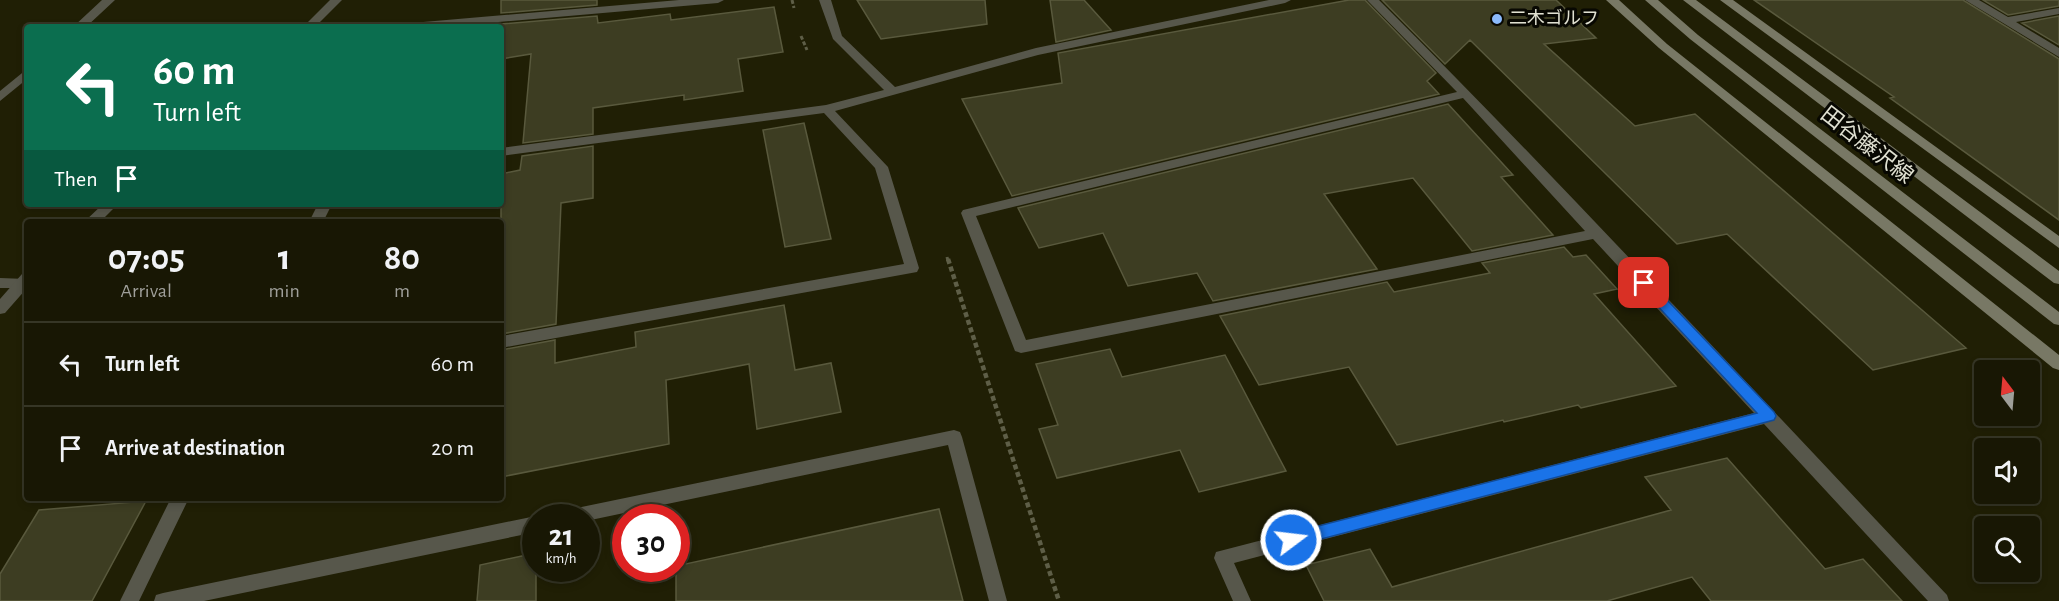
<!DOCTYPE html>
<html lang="en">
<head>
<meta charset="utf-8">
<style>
	body { margin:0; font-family:"Alegreya Sans","Noto Sans JP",sans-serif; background:#252413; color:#f1f3f6; height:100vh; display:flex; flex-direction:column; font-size:22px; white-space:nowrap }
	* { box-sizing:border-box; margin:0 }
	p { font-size:20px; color:#9f9f9a }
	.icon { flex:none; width:33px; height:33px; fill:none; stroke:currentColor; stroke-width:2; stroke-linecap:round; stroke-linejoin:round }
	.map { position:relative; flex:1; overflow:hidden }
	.details { position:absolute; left:24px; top:219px; width:480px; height:282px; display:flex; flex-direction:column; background:#181704; border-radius:6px; box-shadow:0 3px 9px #0003,0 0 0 2px #363626 }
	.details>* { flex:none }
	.hud { position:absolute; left:24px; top:24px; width:480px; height:183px; border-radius:6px; box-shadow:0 3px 9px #0003,0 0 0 2px #363626; background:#0b6e4f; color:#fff; overflow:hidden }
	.needle { width:39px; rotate:344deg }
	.tools { position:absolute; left:1974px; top:360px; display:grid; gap:12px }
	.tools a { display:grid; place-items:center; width:66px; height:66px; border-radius:6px; background:#181704; box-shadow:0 3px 9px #0003,0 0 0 2px #363626; font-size:30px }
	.speed { position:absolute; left:522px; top:504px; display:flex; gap:12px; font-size:30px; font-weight:700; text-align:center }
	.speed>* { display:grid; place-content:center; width:78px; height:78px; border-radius:50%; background:#181704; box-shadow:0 3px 9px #0003,0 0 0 2px #363626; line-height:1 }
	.speed small { font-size:15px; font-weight:400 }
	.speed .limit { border:9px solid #d22; background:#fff; color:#111 }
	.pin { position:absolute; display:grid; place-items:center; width:51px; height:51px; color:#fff; margin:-26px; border-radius:12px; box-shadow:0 3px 9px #0006 }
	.me { position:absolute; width:66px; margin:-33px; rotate:75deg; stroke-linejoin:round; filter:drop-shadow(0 0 4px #0008) }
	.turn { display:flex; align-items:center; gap:21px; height:126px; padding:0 30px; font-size:27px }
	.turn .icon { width:78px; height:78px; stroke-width:2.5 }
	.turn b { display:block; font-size:42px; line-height:51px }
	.then { display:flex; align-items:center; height:57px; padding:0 30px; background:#0003; gap:12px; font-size:22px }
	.eta { display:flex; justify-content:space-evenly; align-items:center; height:102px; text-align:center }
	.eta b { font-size:36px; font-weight:700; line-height:42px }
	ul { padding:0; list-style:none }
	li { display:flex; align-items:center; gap:18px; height:84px; padding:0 30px; border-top:2px solid #363626 }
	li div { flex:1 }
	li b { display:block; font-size:22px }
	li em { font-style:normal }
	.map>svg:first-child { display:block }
</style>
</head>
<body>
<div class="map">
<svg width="2059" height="601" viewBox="0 0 2059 601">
	<rect width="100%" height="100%" fill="#201f05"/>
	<path fill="#3d3d22" stroke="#59593d" stroke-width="1.5" d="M 501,0 L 597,0 L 597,5 L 501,13 Z
		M 857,0 L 985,0 L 987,24 L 881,39 Z
		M 1050,0 L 1084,0 L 1111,30 L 1056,42 Z
		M 1349,0 L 1365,0 L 1436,73 L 1427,81 L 1439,94 L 1012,196 L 962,99 L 1062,83 L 1058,53 Z
		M 1382,0 L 1556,0 L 1596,38 L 1544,44 L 1635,126 L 1695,114 L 1966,348 L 1873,370 L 1727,234 L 1677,244 L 1470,40 L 1445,64 Z
		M 1754,0 L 1963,0 L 2059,59 L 2059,220 L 1890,98 L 1894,97 Z
		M 1983,0 L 2059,0 L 2059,6 L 2008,15 Z
		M 774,7 L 783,52 L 738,59 L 743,91 L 684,100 L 684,95 L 593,108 L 593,134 L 523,143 L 531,54 L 501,59 L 501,24 L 597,16 L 598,23 L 670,14 L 671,20 Z
		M 2059,16 L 2059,45 L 2022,23 Z
		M 1448,104 L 1513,175 L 1501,177 L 1553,235 L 1472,251 L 1413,178 L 1324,194 L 1377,269 L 1213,301 L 1197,273 L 1128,286 L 1103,233 L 1039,248 L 1018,208 Z
		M 804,123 L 831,239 L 785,247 L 763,130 Z
		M 593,146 L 593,198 L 561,203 L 556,324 L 501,334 L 501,174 L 520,170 L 522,156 Z
		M 1564,247 L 1573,257 L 1586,255 L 1617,289 L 1594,294 L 1676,386 L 1581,408 L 1578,405 L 1504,422 L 1503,420 L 1397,445 L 1349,367 L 1259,385 L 1220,316 L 1387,282 L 1394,292 L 1490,273 L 1482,263 Z
		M 784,305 L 795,370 L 831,363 L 841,412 L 757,429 L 749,364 L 666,380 L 669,444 L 501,477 L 501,350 L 555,340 L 555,363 L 636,347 L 635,332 Z
		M 1110,349 L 1122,377 L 1225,355 L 1286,471 L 1199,492 L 1180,450 L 1057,478 L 1039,429 L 1058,425 L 1036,364 Z
		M 1727,458 L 1825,569 L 1863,559 L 1902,601 L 1711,601 L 1692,577 L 1607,601 L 1324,601 L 1306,565 L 1370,549 L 1392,587 L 1671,510 L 1645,477 Z
		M 146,501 L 92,601 L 0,601 L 0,574 L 39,510 Z
		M 939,509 L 963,601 L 676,601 L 676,566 Z
		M 536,553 L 536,601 L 477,601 L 480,565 Z"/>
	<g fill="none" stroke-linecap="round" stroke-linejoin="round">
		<path stroke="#5e5e47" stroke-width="3" stroke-dasharray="4 2" stroke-linecap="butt" d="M 792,0 L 794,8
			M 801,36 L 807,50
			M 947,257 L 948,261"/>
		<path stroke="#5e5e47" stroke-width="4.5" stroke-dasharray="5 3" stroke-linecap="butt" d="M 948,259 L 1059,601"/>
		<path fill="#57574b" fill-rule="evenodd" d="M 102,0 L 115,0 L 86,27 L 73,27 Z
			M 679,0 L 724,0 L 718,3 L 440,27 L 394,27 L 400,24 Z
			M 819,0 L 831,0 L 842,36 L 895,87 L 1036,48 L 1269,0 L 1291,0 L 1285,3 L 1038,55 L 835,111 L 888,167 L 919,268 L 917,272 L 501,348 L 501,336 L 904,264 L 875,168 L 824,113 L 501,156 L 501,148 L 826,105 L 884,90 L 833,39 Z
			M 1367,0 L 1379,0 C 1573,194 1758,396 1947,595 L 1949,601 L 1928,601 L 1764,424 L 1234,563 L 1251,601 L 1233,601 L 1214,558 L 1216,552 L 1754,413 L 1593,239 L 1021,353 L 1015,351 L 961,213 L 963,210 L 1457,92 ZM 1463,98 L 1585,231 L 1026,340 L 976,216 Z
			M 1965,0 L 1979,0 L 2008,17 L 2059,8 L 2059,14 L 2016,22 L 2059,48 L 2059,57 Z
			M 27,69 L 27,79 L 0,101 L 0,91 Z
			M 318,204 L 332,204 L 323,222 L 309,222 Z
			M 0,278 L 26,279 L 27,285 L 21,288 L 0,288 Z
			M 954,430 L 960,432 L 962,437 L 1007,601 L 989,601 L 948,445 L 586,521 L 586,518 L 558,518 L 561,513 L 567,510 Z
			M 171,498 L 189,498 L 139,601 L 120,601 Z
			M 536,516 L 539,518 L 536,518 L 536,532 L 204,601 L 154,601 L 156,595 L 163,593 Z"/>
		<path fill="#57574b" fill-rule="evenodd" d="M 330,0 L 342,0 L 315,27 L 303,27 Z
			M 103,204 L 118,204 L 100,222 L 84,222 Z
			M 27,273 L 27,288 L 5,313 L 0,314 L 0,299 L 22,274 Z"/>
		<path fill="#787865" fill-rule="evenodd" d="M 1606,0 L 1619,0 L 1667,44 L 2059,355 L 2059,370 L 2053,368 L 1659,48 Z
			M 1645,0 L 1658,0 L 1698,35 L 2059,312 L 2059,325 L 2054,324 L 1690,39 Z
			M 1683,0 L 1696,0 L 2059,271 L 2059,284 L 2054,283 Z
			M 1720,0 L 1733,0 L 2059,236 L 2059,248 Z"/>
	</g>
	<path fill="#1a73e8" stroke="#114b97" stroke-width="1.5" d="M 1644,278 L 1648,280 L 1774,412 L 1776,416 L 1774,420 L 1291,547 L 1285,545 L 1283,540 L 1285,535 L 1291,533 L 1757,413 L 1639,286 L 1639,280 Z"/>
	<circle fill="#8bbafc" stroke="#080802" stroke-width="2" cx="1497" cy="19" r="6"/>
	<g text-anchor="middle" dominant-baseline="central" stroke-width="6" stroke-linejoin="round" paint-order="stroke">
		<g font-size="18" fill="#e1e1d2" stroke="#080802" text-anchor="start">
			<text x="1509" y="19">二木ゴルフ</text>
		</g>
		<g font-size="22" fill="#e1e1d2" stroke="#080802">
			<text transform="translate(1867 145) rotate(38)">田谷藤沢線</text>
		</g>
	</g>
</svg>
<div class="tools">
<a><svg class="needle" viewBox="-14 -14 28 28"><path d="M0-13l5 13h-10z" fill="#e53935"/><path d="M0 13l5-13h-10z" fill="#9f9f9a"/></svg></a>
<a><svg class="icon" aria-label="sound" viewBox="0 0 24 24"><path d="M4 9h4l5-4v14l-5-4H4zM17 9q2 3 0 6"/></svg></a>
<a><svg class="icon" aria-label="search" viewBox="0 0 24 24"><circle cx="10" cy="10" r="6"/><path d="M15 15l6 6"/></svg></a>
</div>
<div class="speed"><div>21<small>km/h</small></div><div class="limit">30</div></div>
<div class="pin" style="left:1644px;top:283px;background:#d93025"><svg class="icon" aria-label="arrive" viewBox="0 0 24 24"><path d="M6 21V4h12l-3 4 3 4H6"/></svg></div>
<svg class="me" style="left:1291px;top:540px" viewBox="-20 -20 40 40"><circle r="17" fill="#1a73e8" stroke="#fff" stroke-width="3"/><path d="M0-11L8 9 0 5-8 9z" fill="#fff"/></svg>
<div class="hud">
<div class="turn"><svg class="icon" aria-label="left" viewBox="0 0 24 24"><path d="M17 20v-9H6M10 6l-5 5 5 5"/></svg><div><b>60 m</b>Turn left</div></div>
<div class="then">Then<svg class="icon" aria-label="arrive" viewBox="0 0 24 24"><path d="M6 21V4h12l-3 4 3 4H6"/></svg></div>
</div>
<section class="details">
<div class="eta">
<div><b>07:05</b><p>Arrival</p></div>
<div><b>1</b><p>min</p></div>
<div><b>80</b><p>m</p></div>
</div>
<ul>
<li><svg class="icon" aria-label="left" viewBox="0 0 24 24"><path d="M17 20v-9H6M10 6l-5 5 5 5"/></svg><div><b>Turn left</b></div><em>60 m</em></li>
<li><svg class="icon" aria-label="arrive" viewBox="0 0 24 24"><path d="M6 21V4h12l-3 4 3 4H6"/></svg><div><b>Arrive at destination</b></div><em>20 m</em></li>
</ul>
</section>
</div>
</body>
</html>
